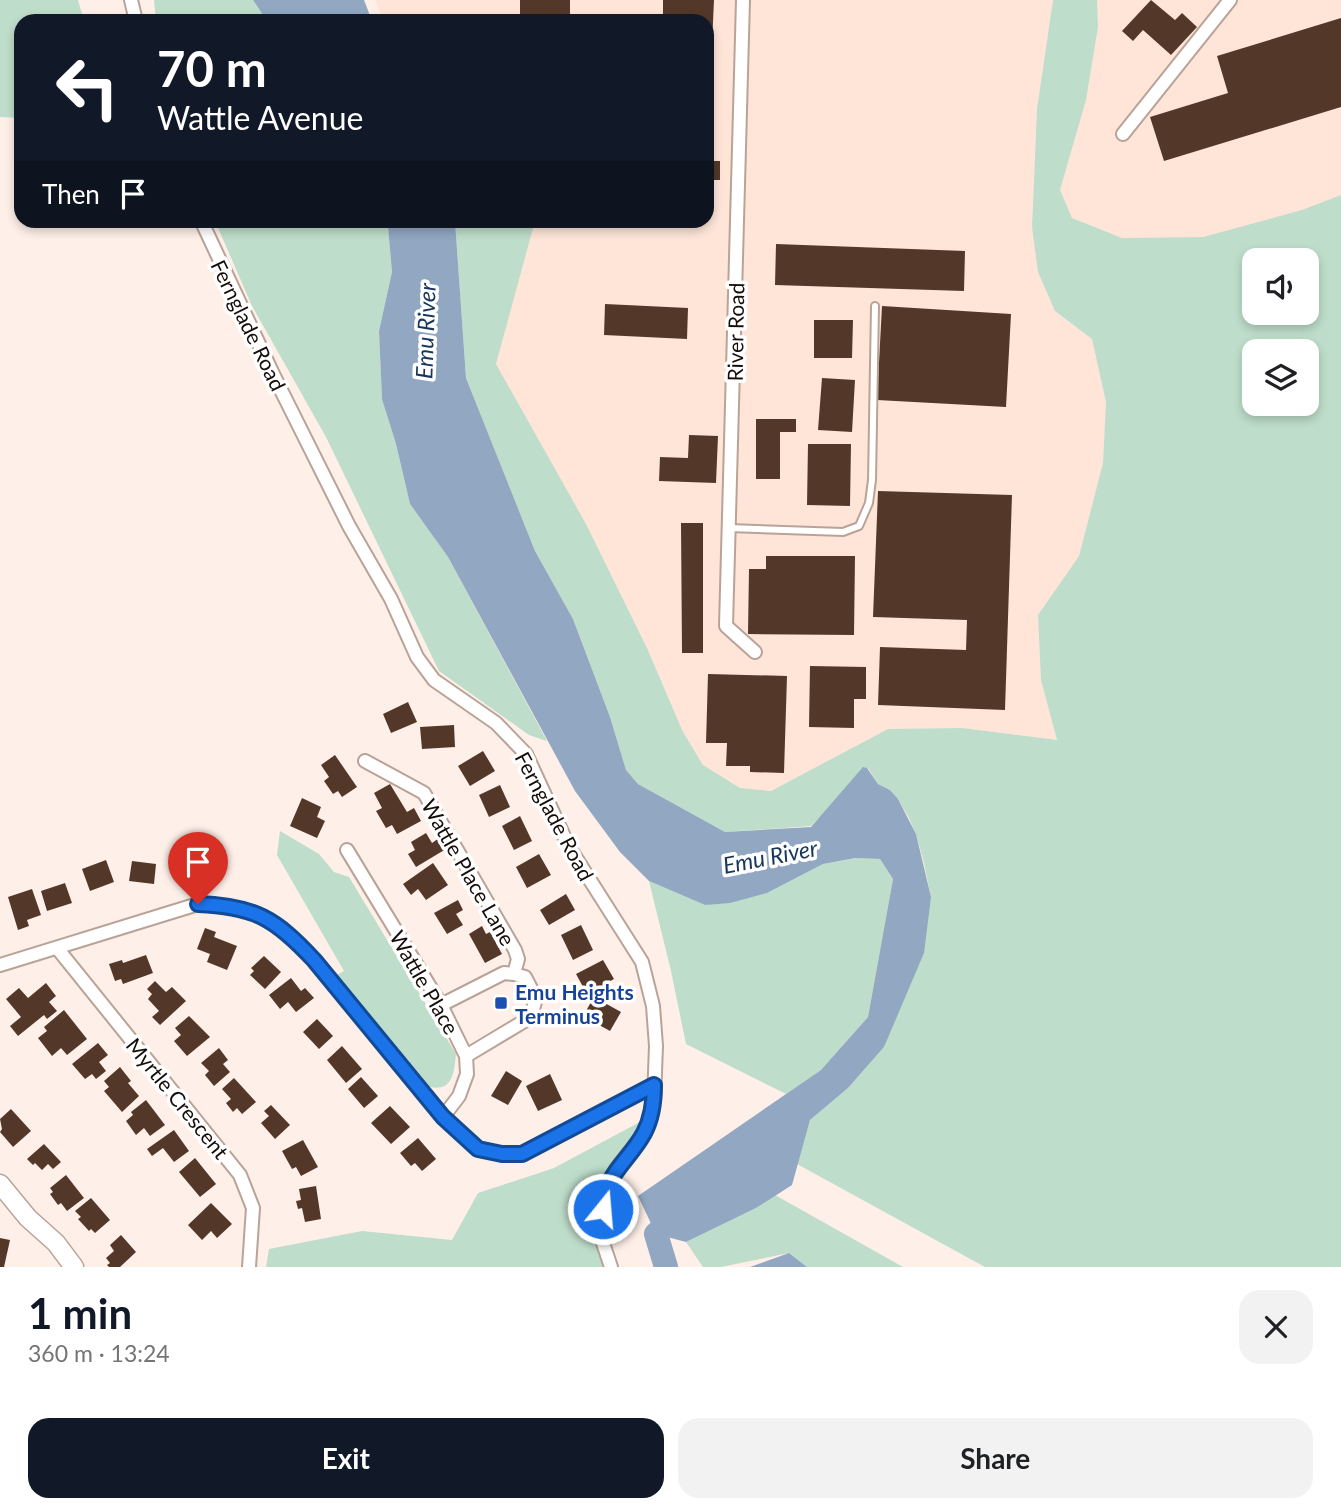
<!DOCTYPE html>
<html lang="en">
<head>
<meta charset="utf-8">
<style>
	body { margin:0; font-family:Lato,sans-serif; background:#f2f2f2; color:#202124; height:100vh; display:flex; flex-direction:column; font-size:26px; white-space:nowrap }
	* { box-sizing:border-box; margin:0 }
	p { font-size:23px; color:#757577 }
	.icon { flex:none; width:38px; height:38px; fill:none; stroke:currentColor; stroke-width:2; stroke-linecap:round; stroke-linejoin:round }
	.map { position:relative; height:1267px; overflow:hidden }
	.panel { display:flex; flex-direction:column; background:#fff; flex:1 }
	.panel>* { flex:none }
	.banner { position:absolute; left:14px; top:14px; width:700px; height:214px; border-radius:21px; box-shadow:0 4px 10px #0003; background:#111827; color:#fff; overflow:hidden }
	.fabs { position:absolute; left:1242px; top:248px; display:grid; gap:14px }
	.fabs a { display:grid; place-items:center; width:77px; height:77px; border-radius:14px; background:#fff; box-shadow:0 4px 10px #0003; font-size:35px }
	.pin { position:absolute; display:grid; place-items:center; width:60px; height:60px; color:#fff; margin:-72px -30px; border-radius:50% 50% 50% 0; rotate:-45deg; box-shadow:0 0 7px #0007 }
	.pin .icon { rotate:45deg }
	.me { position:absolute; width:77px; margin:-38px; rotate:17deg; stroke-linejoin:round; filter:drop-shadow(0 0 5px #0008) }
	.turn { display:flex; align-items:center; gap:24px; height:147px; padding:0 28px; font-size:32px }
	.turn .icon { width:91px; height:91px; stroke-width:2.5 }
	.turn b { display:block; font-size:49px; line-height:60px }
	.then { display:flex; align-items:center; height:66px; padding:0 28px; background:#0003; gap:14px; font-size:26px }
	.round { display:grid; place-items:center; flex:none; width:74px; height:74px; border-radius:21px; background:#f2f2f2 }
	.overview { display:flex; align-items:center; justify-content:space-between; height:119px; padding:0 28px }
	h1 { font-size:42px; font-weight:700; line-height:52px; color:#111827 }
	.primary-button { display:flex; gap:14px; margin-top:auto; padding:14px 28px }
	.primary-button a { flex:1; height:80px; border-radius:21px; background:#111827; color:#fff; font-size:28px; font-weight:700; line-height:80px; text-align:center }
	.primary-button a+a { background:#f2f2f2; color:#202124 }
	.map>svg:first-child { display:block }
</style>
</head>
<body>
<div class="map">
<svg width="1341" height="1267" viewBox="0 0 1341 1267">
	<rect width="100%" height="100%" fill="#feefe8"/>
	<path fill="#fee5d8" d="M 375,0 L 1053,0 L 1037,109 L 1032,227 L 1055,311 L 1092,339 L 1106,402 L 1103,463 L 1079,556 L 1038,615 L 1041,680 L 1057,740 L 962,728 L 888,729 L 771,791 L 740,788 L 703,765 L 683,732 L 647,648 L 586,524 L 496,364 L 535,221 L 707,220 L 707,21 L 384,21 Z
		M 1097,0 L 1341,0 L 1341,195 L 1298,212 L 1203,237 L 1122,238 L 1072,218 L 1060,190 L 1086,100 L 1098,27 Z"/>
	<path fill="#beddca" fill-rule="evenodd" d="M 0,0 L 78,0 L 84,21 L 21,21 L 21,118 L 0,117 Z
		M 154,0 L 253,0 L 267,21 L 156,21 Z
		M 1053,0 L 1097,0 L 1098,27 L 1086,100 L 1060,190 L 1072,218 L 1122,238 L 1203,237 L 1302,210 L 1341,195 L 1341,1267 L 985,1267 L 797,1164 L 810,1120 L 848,1088 L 884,1047 L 931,897 L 924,863 L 916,834 L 909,818 L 898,799 L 890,790 L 878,784 L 868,768 L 811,826 L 725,832 L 638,784 L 626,770 L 610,717 L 573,619 L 535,551 L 466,378 L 455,221 L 535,221 L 496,364 L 586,524 L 647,648 L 683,732 L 703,765 L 740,788 L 771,791 L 888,729 L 962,728 L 1057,740 L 1041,680 L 1038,615 L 1079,556 L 1103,463 L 1106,402 L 1092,339 L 1055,311 L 1038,272 L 1032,227 L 1037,109 ZM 1255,261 L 1307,261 L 1307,313 L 1255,313 ZM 1255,352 L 1307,352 L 1307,404 L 1255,404 Z
		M 215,221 L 384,221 L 388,227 L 392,272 L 379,331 L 382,398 L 396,444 L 410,504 L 448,557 L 547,741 L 529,735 L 439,671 L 326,437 L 252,306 Z
		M 280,831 L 319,854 L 334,872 L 349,877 L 456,1054 C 454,1072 453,1092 430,1087 L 337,975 L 344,971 L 277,855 Z
		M 855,858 L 880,859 L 893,879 L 868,1017 L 821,1070 L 786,1094 L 686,1044 L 671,971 L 649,881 L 705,905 L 767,893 L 823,864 Z
		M 651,1116 L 603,1194 L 611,1267 L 266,1267 L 269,1249 L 362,1231 L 452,1240 L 478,1193 L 554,1168 Z
		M 775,1195 L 903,1267 L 807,1267 L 789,1253 L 721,1267 L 703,1267 L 686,1242 L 756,1208 Z"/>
	<path fill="#91a7c2" d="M 253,0 L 364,0 L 372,21 L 267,21 Z
		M 384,221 L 455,221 L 466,378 L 535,551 L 573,619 L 610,717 L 626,770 L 638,784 L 725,832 L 811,827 L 863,767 L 867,768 L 878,784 L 890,790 L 898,799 L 916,834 L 931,897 L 924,953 L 884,1047 L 848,1088 L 810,1120 L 792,1185 L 756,1208 L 686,1242 L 656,1234 L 638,1196 L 821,1070 L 868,1017 L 893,879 L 880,859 L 855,858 L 823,864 L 767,893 L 730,903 L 705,905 L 649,881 L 620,852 L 575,791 L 448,557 L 410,504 L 396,444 L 382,399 L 379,331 L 392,272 L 388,227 Z
		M 789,1253 L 807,1267 L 750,1267 Z"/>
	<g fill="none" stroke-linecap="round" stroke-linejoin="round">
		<path stroke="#91a7c2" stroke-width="24" d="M 666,1267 L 656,1234 L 679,1213"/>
	</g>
	<path fill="#533829" d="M 520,0 L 570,0 L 570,21 L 520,21 Z
		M 663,0 L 714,0 L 712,44 L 707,44 L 707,21 L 663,21 Z
		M 1151,0 L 1175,20 L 1182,13 L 1197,27 L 1171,55 L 1143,30 L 1133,41 L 1122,31 Z
		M 1341,18 L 1341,107 L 1164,161 L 1150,117 L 1228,93 L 1217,56 Z
		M 707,161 L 720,161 L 720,180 L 707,180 Z
		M 776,244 L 965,251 L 964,291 L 775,285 Z
		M 605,304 L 688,308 L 687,339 L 604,335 Z
		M 882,306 L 1011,314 L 1006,407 L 877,400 Z
		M 814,320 L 853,320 L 852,358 L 814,358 Z
		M 822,378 L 855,380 L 852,432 L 818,430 Z
		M 756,419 L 796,419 L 796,432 L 780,432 L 780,479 L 756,479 Z
		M 689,435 L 718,436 L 716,483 L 659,481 L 660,457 L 688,458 Z
		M 808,444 L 851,444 L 850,506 L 807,505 Z
		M 878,491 L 1012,495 L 1005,710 L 878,705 L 880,647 L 966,650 L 967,620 L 873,617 Z
		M 681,523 L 703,523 L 703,653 L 682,653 Z
		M 766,556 L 855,556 L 854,635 L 748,634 L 749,569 L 766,569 Z
		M 810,666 L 866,667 L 866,699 L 854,699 L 854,728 L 809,727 Z
		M 708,674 L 787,676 L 784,773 L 750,772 L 750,766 L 726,766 L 727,743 L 706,743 Z
		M 408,702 L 417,722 L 391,733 L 383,714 Z
		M 454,725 L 455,747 L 422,749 L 420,727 Z
		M 483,751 L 495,771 L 470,786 L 458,766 Z
		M 335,755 L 357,787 L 342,797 L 338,791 L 333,794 L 324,781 L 329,777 L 321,765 Z
		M 390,784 L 407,812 L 414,808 L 421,821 L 397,834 L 392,825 L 386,828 L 376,811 L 382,808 L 374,793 Z
		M 500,785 L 510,807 L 489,817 L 479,795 Z
		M 302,798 L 321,807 L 317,817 L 325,821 L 317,838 L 290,826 Z
		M 520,816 L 532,841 L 514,850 L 502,826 Z
		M 426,833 L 432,843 L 439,838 L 446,849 L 416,867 L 408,854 L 415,850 L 411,842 Z
		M 539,854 L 551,875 L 527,888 L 516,867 Z
		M 106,860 L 114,882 L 90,891 L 82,869 Z
		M 132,861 L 156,864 L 154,884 L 129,881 Z
		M 433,863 L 448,885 L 426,900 L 418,889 L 411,895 L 403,884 Z
		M 65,883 L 72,903 L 47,911 L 41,891 Z
		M 32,889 L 41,915 L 27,920 L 29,926 L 18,930 L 8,897 Z
		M 566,894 L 575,910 L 549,925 L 540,910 Z
		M 458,900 L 463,910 L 456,914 L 463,925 L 447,934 L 434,913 Z
		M 581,925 L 593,950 L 573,960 L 561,935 Z
		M 482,926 L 486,934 L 490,932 L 502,954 L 485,963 L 469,934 Z
		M 205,928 L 216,932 L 214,937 L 237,946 L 227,970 L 207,962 L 210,954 L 197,949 Z
		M 146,955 L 153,973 L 123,984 L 121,979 L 115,981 L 109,964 L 122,960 L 123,963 Z
		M 264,956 L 281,972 L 265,989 L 250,975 L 254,971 L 251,968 Z
		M 603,960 L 614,979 L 587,994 L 576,974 Z
		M 291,978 L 301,991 L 305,988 L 314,998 L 296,1012 L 288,1002 L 280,1009 L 269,995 Z
		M 155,981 L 166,992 L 172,987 L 186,1001 L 160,1025 L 152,1017 L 159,1011 L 148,999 L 152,994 L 147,989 Z
		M 46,983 L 56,996 L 49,1002 L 57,1011 L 47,1019 L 44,1015 L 18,1036 L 10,1026 L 21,1017 L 6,999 L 19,988 L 28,998 Z
		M 594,997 L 621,1012 L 610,1031 L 583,1016 Z
		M 64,1010 L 87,1039 L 67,1055 L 61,1048 L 52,1056 L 38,1038 L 47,1031 L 44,1027 Z
		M 189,1016 L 210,1037 L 187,1056 L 174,1041 L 181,1035 L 175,1028 Z
		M 317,1019 L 333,1036 L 319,1049 L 303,1032 Z
		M 98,1043 L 108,1055 L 99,1062 L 106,1071 L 96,1079 L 92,1074 L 85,1079 L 72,1064 Z
		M 342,1046 L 362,1069 L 346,1083 L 327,1060 Z
		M 219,1048 L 228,1060 L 223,1064 L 230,1072 L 214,1086 L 205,1075 L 209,1071 L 201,1063 Z
		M 120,1067 L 131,1081 L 128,1083 L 139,1096 L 122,1112 L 104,1091 L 109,1087 L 104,1081 Z
		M 506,1071 L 522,1081 L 508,1105 L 491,1096 Z
		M 550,1074 L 562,1100 L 538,1111 L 526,1086 Z
		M 361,1077 L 378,1096 L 364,1108 L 348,1089 Z
		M 234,1078 L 256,1102 L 242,1114 L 237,1108 L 233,1112 L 226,1103 L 231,1099 L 222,1089 Z
		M 146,1100 L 165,1125 L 150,1136 L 144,1128 L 136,1135 L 126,1121 L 133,1115 L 131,1112 Z
		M 271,1105 L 290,1125 L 275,1139 L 261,1123 L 269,1116 L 264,1111 Z
		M 390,1106 L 410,1127 L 391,1144 L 371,1123 Z
		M 11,1109 L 31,1131 L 13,1147 L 0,1132 L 2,1129 L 0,1119 Z
		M 174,1130 L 189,1151 L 174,1162 L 163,1148 L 152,1156 L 147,1149 Z
		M 418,1138 L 436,1159 L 422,1171 L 415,1163 L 411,1166 L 400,1153 Z
		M 303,1140 L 318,1167 L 301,1176 L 296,1167 L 292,1169 L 282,1151 Z
		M 44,1144 L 61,1162 L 53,1169 L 48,1164 L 42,1170 L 35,1163 L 33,1165 L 27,1159 Z
		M 195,1158 L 216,1184 L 200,1197 L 179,1172 Z
		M 66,1175 L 84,1198 L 67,1211 L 61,1203 L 58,1205 L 50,1194 L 53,1192 L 50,1188 Z
		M 316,1186 L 321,1219 L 305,1222 L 302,1208 L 298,1209 L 296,1201 L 301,1200 L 299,1189 Z
		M 91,1198 L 110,1220 L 95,1233 L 91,1229 L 89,1231 L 78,1219 L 81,1217 L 75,1211 Z
		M 211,1203 L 232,1224 L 217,1238 L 211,1231 L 202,1240 L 188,1225 Z
		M 121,1235 L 136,1252 L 120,1267 L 109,1267 L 107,1265 L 110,1263 L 106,1258 L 114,1251 L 110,1245 Z
		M 0,1238 L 10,1240 L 4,1267 L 0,1267 Z"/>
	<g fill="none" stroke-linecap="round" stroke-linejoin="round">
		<defs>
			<path id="lane" d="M 729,528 L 843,532 L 859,526 L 869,503 L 872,480 L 875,306"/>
			<path id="street" d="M 131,0 L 136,21
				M 743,0 L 726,626 L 755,652
				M 1123,134 L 1230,0
				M 201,220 L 272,372 L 349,526 L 391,599 L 417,657 L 434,680 L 496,723 L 526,754 L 569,847 L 642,962 L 653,1006 L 656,1046 L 654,1099 L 651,1116 L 643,1135 L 616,1169 L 603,1194 L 603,1243 L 611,1267
				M 365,761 L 424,793 L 515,950 L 518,959 L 514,974 L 504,973 L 441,1005
				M 347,850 L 441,1005 L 466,1056 L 467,1074 L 459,1096 L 443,1117
				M 57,948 L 240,1175 L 253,1208 L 249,1267
				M 0,965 L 198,904 C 255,906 275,919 314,960 L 443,1117 L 478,1149 L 502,1154 L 522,1154 L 654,1085
				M 466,1056 L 531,1017 L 536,998 L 525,977 L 514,974"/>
			<path id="secondary" d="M 0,1184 L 28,1218 L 56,1243 L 74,1267"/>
		</defs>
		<use href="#lane" stroke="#b9a397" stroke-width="10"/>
		<use href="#street" stroke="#b9a397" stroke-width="16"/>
		<use href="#secondary" stroke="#b9a397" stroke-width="21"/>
		<use href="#lane" stroke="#fff" stroke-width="6"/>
		<use href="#street" stroke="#fff" stroke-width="12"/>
		<use href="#secondary" stroke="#fff" stroke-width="18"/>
	</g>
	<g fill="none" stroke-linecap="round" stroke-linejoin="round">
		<defs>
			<path id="route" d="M 198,904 C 255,906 276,919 314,960 L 443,1117 L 478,1149 L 502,1154 L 522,1154 L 654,1085 C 654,1102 652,1118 644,1133 C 629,1161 604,1174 603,1209"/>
		</defs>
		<use href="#route" stroke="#114b97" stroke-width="18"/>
		<use href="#route" stroke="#1a73e8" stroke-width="12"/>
	</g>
	<rect fill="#1a4fb4" stroke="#fff" stroke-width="2.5" x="494" y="996" width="14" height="14" rx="3.5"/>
	<g text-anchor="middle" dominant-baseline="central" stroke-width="7" stroke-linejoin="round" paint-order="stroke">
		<g font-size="21" fill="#150d09" stroke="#fff">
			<text transform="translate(249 325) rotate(64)">Fernglade Road</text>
			<text transform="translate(735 332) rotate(-89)">River Road</text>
			<text transform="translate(555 816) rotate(62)">Fernglade Road</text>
			<text transform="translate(469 872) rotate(60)">Wattle Place Lane</text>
			<text transform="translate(425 982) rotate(60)">Wattle Place</text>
			<text transform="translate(178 1098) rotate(51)">Myrtle Crescent</text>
		</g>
		<g font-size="21" font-weight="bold" fill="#164399" stroke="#fff" text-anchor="start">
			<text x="515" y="991">Emu Heights<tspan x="515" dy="24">Terminus</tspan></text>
		</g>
		<g font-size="23" font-style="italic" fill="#16365b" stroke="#fff">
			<text transform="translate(425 331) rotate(-88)">Emu River</text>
			<text transform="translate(770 856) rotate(-11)">Emu River</text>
		</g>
	</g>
</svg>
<div class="fabs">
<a><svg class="icon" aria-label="sound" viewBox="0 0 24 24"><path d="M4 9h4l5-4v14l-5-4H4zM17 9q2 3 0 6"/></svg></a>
<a><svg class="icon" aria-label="layers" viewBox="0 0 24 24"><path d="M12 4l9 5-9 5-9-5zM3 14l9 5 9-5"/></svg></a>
</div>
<div class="pin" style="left:198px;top:904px;background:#d93025"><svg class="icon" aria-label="arrive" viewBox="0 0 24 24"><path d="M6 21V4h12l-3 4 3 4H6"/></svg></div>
<svg class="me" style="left:603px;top:1209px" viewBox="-20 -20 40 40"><circle r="17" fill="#1a73e8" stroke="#fff" stroke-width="3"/><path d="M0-11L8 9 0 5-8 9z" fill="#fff"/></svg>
<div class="banner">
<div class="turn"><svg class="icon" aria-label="left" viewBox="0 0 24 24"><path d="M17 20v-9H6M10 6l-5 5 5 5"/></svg><div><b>70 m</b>Wattle Avenue</div></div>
<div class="then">Then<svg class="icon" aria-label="arrive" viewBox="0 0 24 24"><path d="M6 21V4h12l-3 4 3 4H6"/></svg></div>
</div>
</div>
<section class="panel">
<div class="overview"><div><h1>1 min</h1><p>360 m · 13:24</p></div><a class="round"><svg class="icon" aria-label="close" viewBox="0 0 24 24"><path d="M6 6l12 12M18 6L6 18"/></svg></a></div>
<div class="primary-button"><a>Exit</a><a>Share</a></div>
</section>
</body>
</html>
